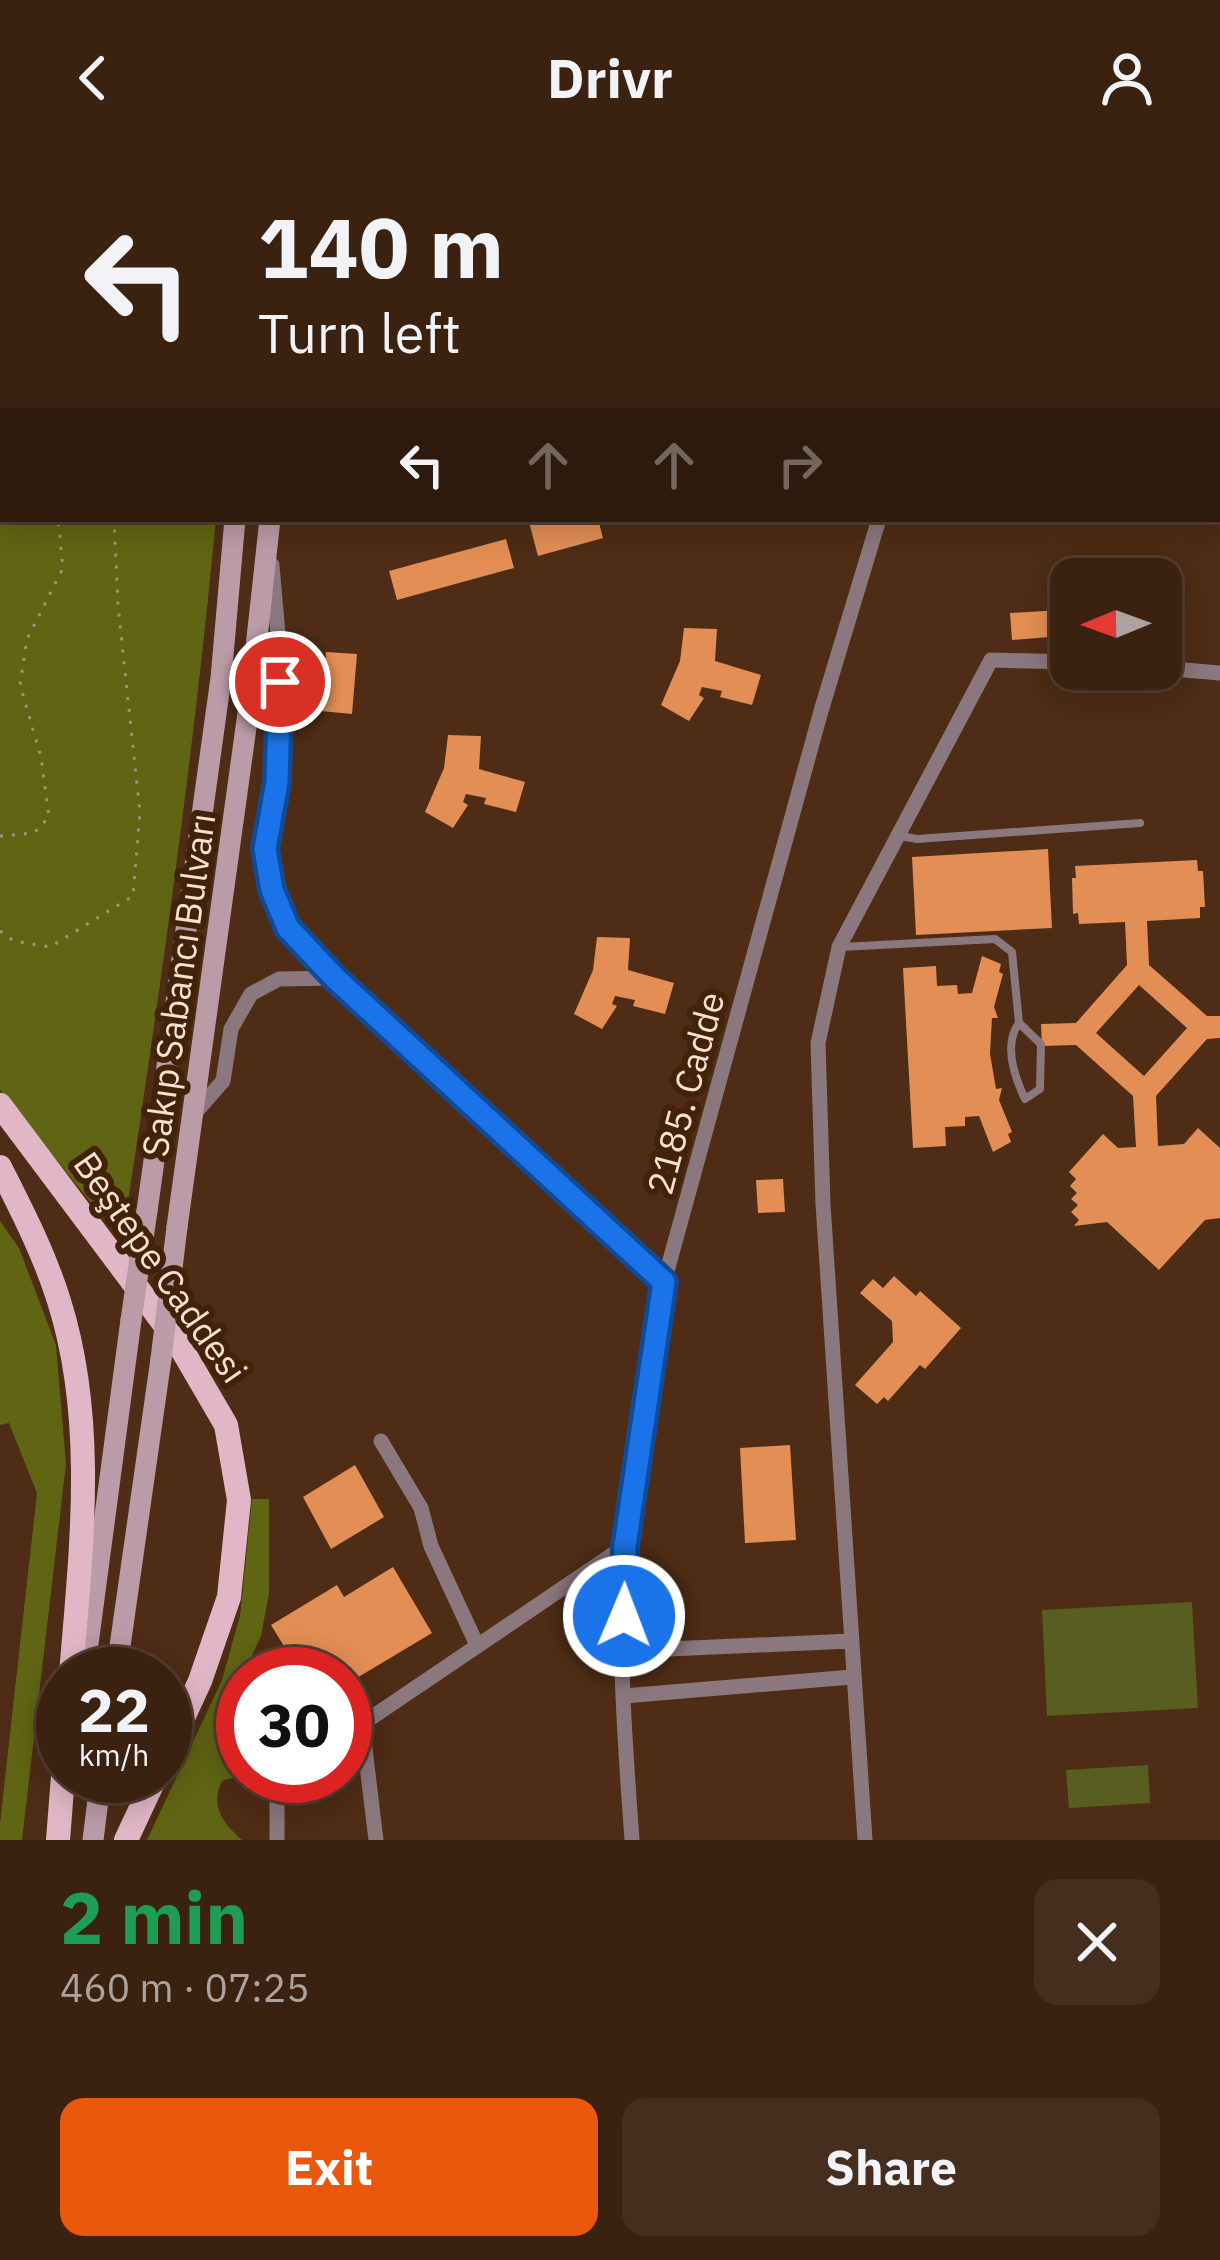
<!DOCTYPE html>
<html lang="en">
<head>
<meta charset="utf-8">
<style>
	body { margin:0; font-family:"IBM Plex Sans",sans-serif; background:#452e1e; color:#f1f3f6; height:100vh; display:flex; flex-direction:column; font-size:45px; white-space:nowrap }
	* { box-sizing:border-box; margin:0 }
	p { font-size:39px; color:#aba39f }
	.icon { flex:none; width:66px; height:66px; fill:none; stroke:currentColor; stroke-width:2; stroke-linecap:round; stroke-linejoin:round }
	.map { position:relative; height:1684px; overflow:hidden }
	.side { display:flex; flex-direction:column; background:#3a2110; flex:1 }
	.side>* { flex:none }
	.top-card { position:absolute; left:0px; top:0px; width:1221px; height:366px; box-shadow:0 6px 30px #0003,0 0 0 3px #543e30; background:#3a2110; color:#f1f3f6; overflow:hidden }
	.needle { width:78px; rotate:269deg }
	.tools { position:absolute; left:1050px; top:402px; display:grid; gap:24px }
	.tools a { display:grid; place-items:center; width:132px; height:132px; border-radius:24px; background:#3a2110; box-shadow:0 6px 30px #0003,0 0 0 3px #543e30; font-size:60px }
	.speed { position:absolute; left:36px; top:1491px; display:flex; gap:24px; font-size:60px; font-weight:700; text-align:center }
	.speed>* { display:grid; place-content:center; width:156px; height:156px; border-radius:50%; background:#3a2110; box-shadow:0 6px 30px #0003,0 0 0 3px #543e30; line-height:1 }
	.speed small { font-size:30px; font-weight:400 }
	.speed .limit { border:18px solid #d22; background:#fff; color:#111 }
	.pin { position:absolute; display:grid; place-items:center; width:102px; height:102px; color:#fff; margin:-51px; border:6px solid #fff; border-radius:50%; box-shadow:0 3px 12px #0007 }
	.me { position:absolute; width:132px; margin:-66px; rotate:1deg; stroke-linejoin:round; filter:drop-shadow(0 0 9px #0008) }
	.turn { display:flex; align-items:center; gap:42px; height:252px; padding:0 60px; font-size:54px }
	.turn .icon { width:156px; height:156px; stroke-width:2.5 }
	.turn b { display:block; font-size:84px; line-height:102px }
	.lanes { display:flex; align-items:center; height:114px; padding:0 60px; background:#0003; justify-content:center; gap:60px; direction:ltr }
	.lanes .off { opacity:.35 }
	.round { display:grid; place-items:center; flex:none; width:126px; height:126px; border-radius:24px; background:#452e1e }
	.headline { display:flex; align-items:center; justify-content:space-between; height:204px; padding:0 60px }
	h1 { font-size:72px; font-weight:700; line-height:90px; color:#1e9e55 }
	.cta { display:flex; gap:24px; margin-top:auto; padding:24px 60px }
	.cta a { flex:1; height:138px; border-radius:24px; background:#ea580c; color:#fff; font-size:48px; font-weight:700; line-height:138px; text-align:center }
	.cta a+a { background:#452e1e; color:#f1f3f6 }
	header { display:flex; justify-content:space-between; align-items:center; height:156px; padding:0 60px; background:#3a2110; font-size:54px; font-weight:700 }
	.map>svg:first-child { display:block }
</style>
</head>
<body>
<header><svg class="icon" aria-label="back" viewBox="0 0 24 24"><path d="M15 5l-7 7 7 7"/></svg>Drivr<svg class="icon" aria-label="person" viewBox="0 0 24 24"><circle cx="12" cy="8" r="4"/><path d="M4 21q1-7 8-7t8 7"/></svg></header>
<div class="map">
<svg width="1220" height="1684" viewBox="0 0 1220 1684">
	<rect width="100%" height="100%" fill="#4e2c15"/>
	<path fill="#585e20" d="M 1192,1446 L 1198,1552 L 1047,1560 L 1042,1454 Z
		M 1148,1609 L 1150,1647 L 1069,1652 L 1066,1614 Z"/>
	<path fill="#5f6512" d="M 0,0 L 218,0 L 3,3 L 3,363 L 216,363 C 193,605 159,844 122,1085 L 0,934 Z
		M 0,1065 L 19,1092 L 56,1189 L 66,1308 L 22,1684 L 0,1684 L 0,1667 L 37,1337 L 9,1267 L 0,1269 Z
		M 252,1343 L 269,1343 L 269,1437 L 261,1480 L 243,1518 L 241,1537 L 243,1618 L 222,1625 C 209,1651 224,1667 242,1684 L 147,1684 L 222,1524 L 240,1460 Z"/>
	<path fill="#e28e54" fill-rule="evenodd" d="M 540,363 L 598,363 L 603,382 L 538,400 L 529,366 Z
		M 506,383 L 514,412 L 397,444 L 389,415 Z
		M 1061,454 L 1062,480 L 1012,484 L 1010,457 Z
		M 684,472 L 717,473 L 715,505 L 761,519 L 752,549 L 720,541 L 722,535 L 702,531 L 699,539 L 704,542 L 689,565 L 661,549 L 680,505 Z
		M 326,496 L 357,498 L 352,558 L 321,555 Z
		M 448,579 L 481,580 L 479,613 L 525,626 L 516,656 L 484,648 L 486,642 L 466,638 L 463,646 L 468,649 L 453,672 L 425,656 L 444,612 Z
		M 1048,693 L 1052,772 L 916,779 L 912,701 Z
		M 1197,704 L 1198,715 L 1203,715 L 1205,751 L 1200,751 L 1200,762 L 1147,765 L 1149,809 L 1207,860 L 1220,860 L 1220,882 L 1207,883 L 1156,940 L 1158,990 L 1184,988 L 1198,972 L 1220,992 L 1220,1062 L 1205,1064 L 1159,1114 L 1107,1066 L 1074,1070 L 1079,1064 L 1071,1056 L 1078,1049 L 1071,1043 L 1077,1037 L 1070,1030 L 1076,1023 L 1069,1016 L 1103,978 L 1118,992 L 1136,991 L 1133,940 L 1076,889 L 1042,890 L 1041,868 L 1076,867 L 1127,809 L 1125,766 L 1079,768 L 1078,757 L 1073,758 L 1072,722 L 1076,722 L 1075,710 ZM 1139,829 L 1187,872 L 1144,920 L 1096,877 Z
		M 597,781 L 630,782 L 628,814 L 674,827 L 665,858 L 633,850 L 635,844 L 615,840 L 612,848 L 617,850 L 602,873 L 574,858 L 593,814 Z
		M 982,800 L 1001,808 L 999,816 L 1003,818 L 994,851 L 998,862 L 992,862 L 990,898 L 996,933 L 1002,932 L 999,944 L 1012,976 L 1008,978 L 1011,986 L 993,996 L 979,960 L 965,961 L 965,970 L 945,971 L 946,990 L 913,992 L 903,812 L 936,810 L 937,830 L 957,829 L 958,838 L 972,837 Z
		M 783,1023 L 785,1056 L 758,1057 L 756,1024 Z
		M 894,1120 L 916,1140 L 920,1135 L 961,1172 L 925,1213 L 920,1209 L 888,1245 L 884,1241 L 877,1248 L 855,1229 L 893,1186 L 892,1165 L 860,1137 L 873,1123 L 883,1132 Z
		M 790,1289 L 796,1384 L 745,1387 L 740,1292 Z
		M 355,1309 L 384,1361 L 331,1393 L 303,1341 Z
		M 393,1411 L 432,1477 L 345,1529 L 345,1518 L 301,1518 L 271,1469 L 337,1429 L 344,1441 Z"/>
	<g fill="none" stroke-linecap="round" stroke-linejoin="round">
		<path stroke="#ab8f7d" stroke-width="3" stroke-dasharray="3 9" stroke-linecap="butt" d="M 104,3 L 106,0
			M 0,108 L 3,107
			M 0,164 L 3,168
			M 0,680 L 34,677 L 49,661 L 41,601 L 20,529 L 27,483 L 63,412 L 58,363
			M 0,775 L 14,785 L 50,791 L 133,740 L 140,656 L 118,450 L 114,363"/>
		<path stroke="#8b777e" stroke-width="8" d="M 900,680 L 917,683 L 1140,667
			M 841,791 L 995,783 L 1012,796 L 1019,867 C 1003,889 1014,920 1025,943 L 1040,933 L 1041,888 L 1019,867"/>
		<path stroke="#8b777e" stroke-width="15" d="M 1101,3 L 1104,0
			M 272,409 C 276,458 282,508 281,557 C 281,612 258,682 271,732 C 281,770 309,795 335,822 L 664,1126
			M 1161,512 L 1220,517
			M 194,958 L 223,925 L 231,873 L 251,838 L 279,823 L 335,822
			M 381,1285 L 421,1352 L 431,1390 L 477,1489
			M 623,1495 L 851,1485
			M 624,1540 L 852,1521
			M 345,1577 L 362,1568
			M 277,1620 L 277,1684
			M 376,1684 L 362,1568 L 625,1390
			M 632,1684 C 625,1587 617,1487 625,1390 C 631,1302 647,1212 664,1126 L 821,555 L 879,363
			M 865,1684 L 823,1048 L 818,887 L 839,791 L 991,504 L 1071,506"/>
		<path stroke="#bb9ba7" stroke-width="21" d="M 237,0 L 237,3
			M 272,0 L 273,3
			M 147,1055 L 221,522 L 235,363
			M 177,1071 L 252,528 L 270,363
			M 84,1518 L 131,1164
			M 116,1518 L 161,1203
			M 93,1684 L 101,1620"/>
		<path stroke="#e1b7c7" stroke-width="24" d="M 0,949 L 177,1185 L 226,1269 L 239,1344 L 229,1441 L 200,1525 L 165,1601
			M 0,1011 C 22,1055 44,1097 59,1145 C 97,1265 81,1395 71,1518
			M 58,1684 L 63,1620
			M 126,1684 L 156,1620"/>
		<path stroke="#bb9ba7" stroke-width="21" d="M 131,1164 L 147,1055
			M 161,1203 L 177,1071"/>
	</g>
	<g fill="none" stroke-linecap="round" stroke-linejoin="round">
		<defs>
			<path id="route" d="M 280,526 L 277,626 L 265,693 L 272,734 L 288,772 L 335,822 L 664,1126 L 625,1390 L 624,1460"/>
		</defs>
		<use href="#route" stroke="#114b97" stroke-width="30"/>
		<use href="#route" stroke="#1a73e8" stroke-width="21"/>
	</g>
	<g text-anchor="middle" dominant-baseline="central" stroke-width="12" stroke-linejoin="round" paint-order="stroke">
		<g font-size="36" fill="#f7e1d3" stroke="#43220a">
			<text transform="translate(178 829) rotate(-82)">Sakıp Sabancı Bulvarı</text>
			<text transform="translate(685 937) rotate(-75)">2185. Cadde</text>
			<text transform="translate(161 1111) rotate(55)">Beştepe Caddesi</text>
		</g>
	</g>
</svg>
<div class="tools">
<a><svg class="needle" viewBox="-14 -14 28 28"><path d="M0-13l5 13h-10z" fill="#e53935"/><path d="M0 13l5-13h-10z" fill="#aba39f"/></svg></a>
</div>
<div class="speed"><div>22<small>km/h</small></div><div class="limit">30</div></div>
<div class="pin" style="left:280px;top:526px;background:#d93025"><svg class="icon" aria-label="arrive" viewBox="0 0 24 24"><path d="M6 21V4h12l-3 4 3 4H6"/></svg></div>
<svg class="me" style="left:624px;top:1460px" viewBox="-20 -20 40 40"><circle r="17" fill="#1a73e8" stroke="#fff" stroke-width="3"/><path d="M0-11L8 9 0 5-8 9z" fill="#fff"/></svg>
<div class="top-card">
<div class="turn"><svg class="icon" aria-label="left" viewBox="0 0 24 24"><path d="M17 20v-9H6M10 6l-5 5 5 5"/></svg><div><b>140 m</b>Turn left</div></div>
<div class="lanes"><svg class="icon" aria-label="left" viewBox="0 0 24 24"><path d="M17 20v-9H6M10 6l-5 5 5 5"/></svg><svg class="icon off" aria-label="ahead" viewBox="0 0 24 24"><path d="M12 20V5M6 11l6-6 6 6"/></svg><svg class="icon off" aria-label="ahead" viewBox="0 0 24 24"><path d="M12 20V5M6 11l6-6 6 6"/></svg><svg class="icon off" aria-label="right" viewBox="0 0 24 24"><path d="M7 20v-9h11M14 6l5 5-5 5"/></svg></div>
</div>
</div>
<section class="side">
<div class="headline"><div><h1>2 min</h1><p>460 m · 07:25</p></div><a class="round"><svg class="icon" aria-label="close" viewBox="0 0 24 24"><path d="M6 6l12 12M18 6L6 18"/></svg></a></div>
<div class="cta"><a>Exit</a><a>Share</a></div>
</section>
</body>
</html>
